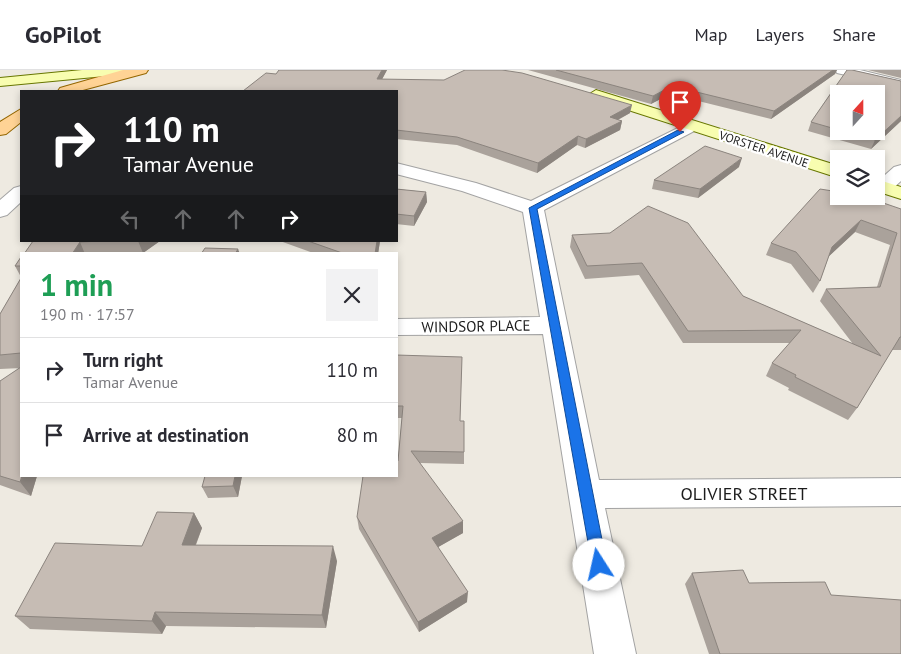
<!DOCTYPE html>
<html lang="en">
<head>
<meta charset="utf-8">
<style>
	body { margin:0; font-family:"PT Sans",sans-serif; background:#f2f2f3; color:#2b2b33; height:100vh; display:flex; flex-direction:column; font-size:19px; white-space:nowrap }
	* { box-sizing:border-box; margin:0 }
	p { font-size:16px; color:#7c7c81 }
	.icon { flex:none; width:28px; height:28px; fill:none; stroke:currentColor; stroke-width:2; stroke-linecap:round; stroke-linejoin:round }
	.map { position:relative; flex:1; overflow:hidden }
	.side { position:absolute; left:20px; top:182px; width:378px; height:225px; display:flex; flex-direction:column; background:#fff; border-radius:0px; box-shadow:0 2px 8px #0003 }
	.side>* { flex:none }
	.hud { position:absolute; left:20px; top:20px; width:378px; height:152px; border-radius:0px; box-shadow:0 2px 8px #0003; background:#202124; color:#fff; overflow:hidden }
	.needle { width:32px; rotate:21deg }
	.controls { position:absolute; left:830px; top:15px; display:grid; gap:10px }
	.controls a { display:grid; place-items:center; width:55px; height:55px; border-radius:0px; background:#fff; box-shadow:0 2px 8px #0003; font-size:25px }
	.pin { position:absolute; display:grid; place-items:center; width:42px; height:42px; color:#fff; margin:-51px -21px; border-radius:50% 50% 50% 0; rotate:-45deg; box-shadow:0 0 5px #0007 }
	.pin .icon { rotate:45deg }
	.me { position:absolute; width:55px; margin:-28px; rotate:350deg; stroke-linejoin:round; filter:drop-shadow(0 0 4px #0008) }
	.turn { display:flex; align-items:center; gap:18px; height:105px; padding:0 20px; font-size:22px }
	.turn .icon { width:65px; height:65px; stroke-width:2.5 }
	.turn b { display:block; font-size:35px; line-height:42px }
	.lanes { display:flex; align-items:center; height:48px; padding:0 20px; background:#0003; justify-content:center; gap:25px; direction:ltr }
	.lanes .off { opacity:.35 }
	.round { display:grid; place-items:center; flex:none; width:52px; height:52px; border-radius:0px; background:#f2f2f3 }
	.head { display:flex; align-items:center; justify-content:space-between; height:85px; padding:0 20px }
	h1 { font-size:30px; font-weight:700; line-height:38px; color:#1e9e55 }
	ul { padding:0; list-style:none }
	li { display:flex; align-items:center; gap:15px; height:65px; padding:0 20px; border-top:1px solid #e1e1e2 }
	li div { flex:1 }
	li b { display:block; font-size:19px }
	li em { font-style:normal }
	header { display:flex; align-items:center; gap:30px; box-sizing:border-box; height:70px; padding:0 25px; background:#fff; border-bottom:1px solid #e1e1e2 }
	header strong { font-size:24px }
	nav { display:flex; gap:28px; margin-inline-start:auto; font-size:18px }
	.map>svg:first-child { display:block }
</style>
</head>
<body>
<header>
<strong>GoPilot</strong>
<nav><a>Map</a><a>Layers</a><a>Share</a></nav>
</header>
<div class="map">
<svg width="901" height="584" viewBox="0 0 901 584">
	<rect width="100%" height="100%" fill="#eeeae1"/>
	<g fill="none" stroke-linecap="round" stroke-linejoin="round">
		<defs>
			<path id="minor" d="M 835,0 L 860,0 L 901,10 L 901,18 L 837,3 Z
				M 692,51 L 698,53 L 700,56 L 698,59 L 544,140 L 599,410 L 901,408 L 901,436 L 605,438 L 636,584 L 594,584 L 543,264 L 396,265 L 396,249 L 540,247 L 523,142 L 462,121 L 396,104 L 396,93 L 476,113 L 531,131 Z
				M 901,95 L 901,111 L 890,121 L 876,121 L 876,113 L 894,97 Z
				M 21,116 L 21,132 L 7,145 L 0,147 L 0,130 L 14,118 Z"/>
			<path id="secondary" d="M 82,0 L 133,0 L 126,4 L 0,16 L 0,8 Z
				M 596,20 L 839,96 L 839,108 L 591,28 L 588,25 Z
				M 876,109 L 901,117 L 901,129 L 876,121 Z"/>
			<path id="primary" d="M 123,0 L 148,0 L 146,3 L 79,21 L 58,21 L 60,18 Z
				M 21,39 L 21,52 L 6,64 L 0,65 L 0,52 Z"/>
		</defs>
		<use href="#minor" stroke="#a3a3a3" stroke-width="2"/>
		<use href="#secondary" stroke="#677600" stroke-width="2"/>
		<use href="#primary" stroke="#946600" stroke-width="2"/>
		<use href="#minor" fill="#fff" fill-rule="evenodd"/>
		<use href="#secondary" fill="#f8fdb0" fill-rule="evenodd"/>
		<use href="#primary" fill="#ffd395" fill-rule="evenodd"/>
	</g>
	<path fill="#aaa29b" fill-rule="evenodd" d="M 279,0 L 387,0 L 382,9 L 630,43 L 618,50 L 622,51 L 620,60 L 585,78 L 577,75 L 537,103 L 457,75 L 396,69 L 396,21 L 276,4 Z
		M 524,0 L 837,0 L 835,4 L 771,49 L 670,24 L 651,34 L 528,0 Z
		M 847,0 L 852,0 L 901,11 L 901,51 L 871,79 L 808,61 L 811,52 ZM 839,24 L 876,24 L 876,61 L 839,61 Z
		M 868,0 L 901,0 L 901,8 Z
		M 739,97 L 698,128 L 652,119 L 654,110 Z
		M 396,119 L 426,122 L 427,132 L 414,156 L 396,154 Z
		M 901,139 L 901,280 L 892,280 L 857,338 L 848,350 L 788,320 L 789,318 L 766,306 L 772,293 L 790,273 L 683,273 L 639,205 L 585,209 L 570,177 L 572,165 L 743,226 L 853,274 L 820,231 L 826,219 L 877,217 L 890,175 L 855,162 L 829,186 L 820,211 L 813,223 L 791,194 L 766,185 L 771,173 Z
		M 33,171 L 160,171 L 143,183 L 119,184 L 24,184 Z
		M 280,171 L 380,171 L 378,184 L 316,184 Z
		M 21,187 L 21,207 L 15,196 Z
		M 21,208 L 21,406 L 37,406 L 31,426 L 0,415 L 0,311 L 21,298 L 0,299 L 0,244 Z
		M 396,285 L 460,351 L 464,382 L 464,394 L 420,393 L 463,463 L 438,477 L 467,532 L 419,562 L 359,459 L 357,447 L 398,391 L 402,348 L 396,348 Z
		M 242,406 L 238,427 L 208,428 L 202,417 Z
		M 194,443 L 202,458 L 196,475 L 337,491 L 326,558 L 166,556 L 162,564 L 30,559 L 15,546 L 142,476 Z
		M 692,503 L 749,513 L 831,525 L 901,584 L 709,584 L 685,514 Z"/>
	<path fill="#8b847e" d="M 382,0 L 387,0 L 378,17 L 377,9 Z
		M 833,0 L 837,0 L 835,4 L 771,49 L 774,41 Z
		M 672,16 L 670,24 L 651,34 L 653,26 Z
		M 632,35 L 630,43 L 608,55 L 610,47 Z
		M 901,46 L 901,51 L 871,79 L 875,70 Z
		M 622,51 L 620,60 L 585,78 L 586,69 Z
		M 578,66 L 577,75 L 537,103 L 538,93 Z
		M 742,88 L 739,97 L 698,128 L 700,119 Z
		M 426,122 L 427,132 L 414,156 L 414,146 Z
		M 861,150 L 855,162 L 826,189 L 832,177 Z
		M 138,171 L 160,171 L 143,183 Z
		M 377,171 L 380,171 L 378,184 L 375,184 Z
		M 80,172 L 85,184 L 72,184 Z
		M 238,179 L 240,184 L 235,184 Z
		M 22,406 L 37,406 L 31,426 L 20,412 Z
		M 235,406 L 242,406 L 238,427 L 233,416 Z
		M 194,443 L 202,458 L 190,489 L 182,475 Z
		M 463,451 L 463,463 L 433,480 L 432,468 Z
		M 333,476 L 337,491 L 326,558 L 322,545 Z
		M 468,522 L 467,532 L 419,562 L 418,552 Z
		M 155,542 L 166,556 L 162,564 L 152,551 Z"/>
	<path fill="#c6bcb4" stroke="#8b847e" d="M 279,0 L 382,0 L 377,9 L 444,10 L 465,0 L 502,0 L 522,3 L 632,35 L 610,47 L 622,51 L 586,69 L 578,66 L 538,93 L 457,67 L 396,60 L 396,21 L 243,21 L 266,3 L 276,4 Z
		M 556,0 L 833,0 L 774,41 L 672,16 L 653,26 Z
		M 847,0 L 852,0 L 901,11 L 901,46 L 875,70 L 844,61 L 876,61 L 876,24 L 839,24 L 839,60 L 811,52 Z
		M 705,76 L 742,88 L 700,119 L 654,110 Z
		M 396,119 L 426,122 L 414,146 L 396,144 Z
		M 820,119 L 839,122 L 839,126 L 863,126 L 901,139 L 901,267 L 900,267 L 857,338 L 795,307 L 796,305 L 772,293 L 801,260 L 688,261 L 642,193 L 587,196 L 572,165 L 610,163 L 648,136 L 688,153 L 743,226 L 881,286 L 826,219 L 880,217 L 897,163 L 861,150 L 832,177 L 820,211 L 796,182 L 771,173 Z
		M 33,171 L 103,171 L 80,172 L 72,184 L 24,184 Z
		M 308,171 L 377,171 L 375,184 L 345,184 Z
		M 205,178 L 238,179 L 235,184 L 201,184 Z
		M 21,187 L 21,196 L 15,196 Z
		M 21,208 L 21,283 L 0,285 L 0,244 Z
		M 396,285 L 462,287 L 460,351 L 464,351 L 464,382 L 411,381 L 463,451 L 432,468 L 468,522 L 418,552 L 357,447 L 363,406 L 396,406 L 396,390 L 398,391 L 403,336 L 396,336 Z
		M 21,297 L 22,406 L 20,412 L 0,406 L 0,311 Z
		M 205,406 L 235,406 L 233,416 L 202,417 Z
		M 157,442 L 194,443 L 182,475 L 333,476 L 322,545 L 155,542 L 152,551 L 15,546 L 55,473 L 142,476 Z
		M 743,500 L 749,513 L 825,512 L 831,525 L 901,530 L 901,584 L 720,584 L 692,503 Z"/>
	<path fill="#1a73e8" stroke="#114b97" d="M 678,60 L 684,62 L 537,139 L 607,495 L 605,500 L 599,502 L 594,500 L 592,495 L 529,138 Z"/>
	<g text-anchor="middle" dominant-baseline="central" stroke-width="4.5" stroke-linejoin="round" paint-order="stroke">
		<g font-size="12" fill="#1c1c1c" stroke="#fff">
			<text transform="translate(764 79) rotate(18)">VORSTER AVENUE</text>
		</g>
		<g font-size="15" fill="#1c1c1c" stroke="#fff">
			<text transform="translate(476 256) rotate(-1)">WINDSOR PLACE</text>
		</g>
		<g font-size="18" fill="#1c1c1c" stroke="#fff">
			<text x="744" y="423">OLIVIER STREET</text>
		</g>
	</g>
</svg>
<div class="controls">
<a><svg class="needle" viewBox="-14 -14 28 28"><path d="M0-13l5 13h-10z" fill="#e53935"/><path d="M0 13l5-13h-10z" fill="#7c7c81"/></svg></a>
<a><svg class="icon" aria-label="layers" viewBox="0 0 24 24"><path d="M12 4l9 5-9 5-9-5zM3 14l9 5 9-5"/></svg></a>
</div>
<div class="pin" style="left:680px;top:62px;background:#d93025"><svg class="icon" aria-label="arrive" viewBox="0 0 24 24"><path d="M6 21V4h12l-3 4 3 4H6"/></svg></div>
<svg class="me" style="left:599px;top:495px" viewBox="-20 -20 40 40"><circle r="19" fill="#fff"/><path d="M0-13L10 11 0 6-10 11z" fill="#1a73e8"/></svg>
<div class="hud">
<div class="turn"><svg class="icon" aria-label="right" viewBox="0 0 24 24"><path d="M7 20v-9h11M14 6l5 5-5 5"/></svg><div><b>110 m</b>Tamar Avenue</div></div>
<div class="lanes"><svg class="icon off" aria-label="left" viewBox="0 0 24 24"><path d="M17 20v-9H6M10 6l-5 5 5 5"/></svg><svg class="icon off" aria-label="ahead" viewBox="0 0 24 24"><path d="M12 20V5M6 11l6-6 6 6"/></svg><svg class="icon off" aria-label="ahead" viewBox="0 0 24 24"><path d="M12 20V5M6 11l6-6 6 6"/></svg><svg class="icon" aria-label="right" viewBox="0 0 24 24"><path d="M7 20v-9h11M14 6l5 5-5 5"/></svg></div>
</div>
<section class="side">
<div class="head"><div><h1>1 min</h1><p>190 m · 17:57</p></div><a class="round"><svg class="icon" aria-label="close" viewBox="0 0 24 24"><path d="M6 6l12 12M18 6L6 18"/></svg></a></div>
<ul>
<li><svg class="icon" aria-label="right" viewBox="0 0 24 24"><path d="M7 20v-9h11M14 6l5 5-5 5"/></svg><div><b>Turn right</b><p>Tamar Avenue</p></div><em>110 m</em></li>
<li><svg class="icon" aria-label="arrive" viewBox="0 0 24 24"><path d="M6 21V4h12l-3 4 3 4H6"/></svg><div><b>Arrive at destination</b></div><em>80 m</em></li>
</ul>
</section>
</div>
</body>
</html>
